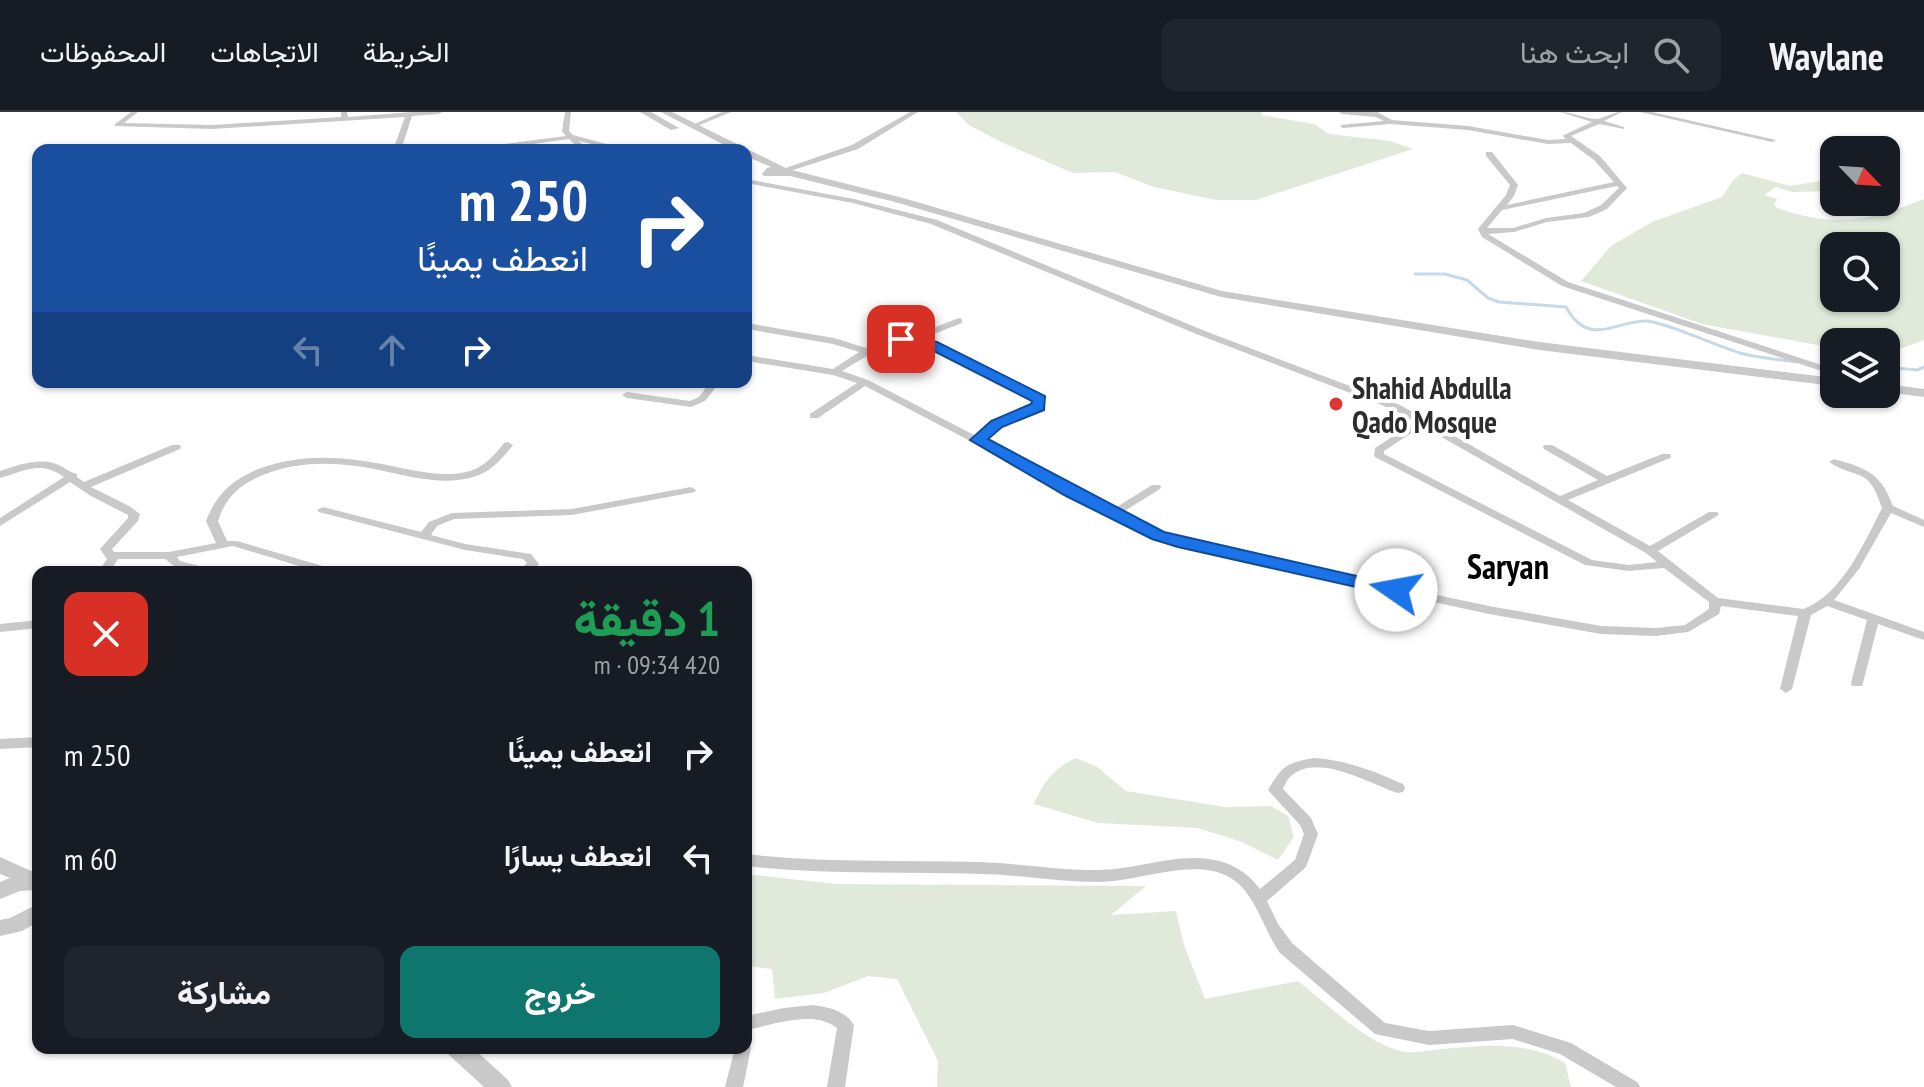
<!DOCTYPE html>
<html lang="ar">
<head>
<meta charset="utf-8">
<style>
	body { margin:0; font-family:"PT Sans Narrow",Vazirmatn,sans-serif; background:#20242c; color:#f1f3f6; direction:rtl; height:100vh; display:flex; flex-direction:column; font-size:30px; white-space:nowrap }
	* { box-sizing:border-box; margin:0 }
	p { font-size:26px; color:#9ea1a6 }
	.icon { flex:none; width:44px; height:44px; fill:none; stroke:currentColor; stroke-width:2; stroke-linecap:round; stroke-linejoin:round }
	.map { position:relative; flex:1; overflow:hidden; direction:ltr }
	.details { position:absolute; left:32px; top:454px; width:720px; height:488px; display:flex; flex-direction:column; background:#171b24; border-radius:16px; box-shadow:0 2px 6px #0004; direction:rtl }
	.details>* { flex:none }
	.banner { position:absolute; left:32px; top:32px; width:720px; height:244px; border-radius:16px; box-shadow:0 2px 6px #0004; direction:rtl; background:#1a4fa0; color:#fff; overflow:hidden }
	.needle { width:52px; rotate:115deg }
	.buttons { position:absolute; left:1820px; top:24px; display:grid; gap:16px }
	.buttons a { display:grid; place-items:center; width:80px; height:80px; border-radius:16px; background:#171b24; box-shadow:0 2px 6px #0004; font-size:40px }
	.pin { position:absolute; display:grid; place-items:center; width:68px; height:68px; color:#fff; margin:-34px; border-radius:16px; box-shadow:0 4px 12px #0006 }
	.me { position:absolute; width:88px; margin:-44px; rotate:282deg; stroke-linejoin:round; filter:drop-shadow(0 0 6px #0008) }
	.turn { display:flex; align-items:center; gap:28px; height:168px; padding:0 32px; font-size:36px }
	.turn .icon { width:104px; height:104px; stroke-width:2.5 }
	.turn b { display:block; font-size:56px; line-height:68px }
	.lanes { display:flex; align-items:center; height:76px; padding:0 32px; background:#0003; justify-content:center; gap:40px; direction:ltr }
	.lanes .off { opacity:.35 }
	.round { display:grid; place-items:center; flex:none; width:84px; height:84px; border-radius:16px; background:#20242c }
	.overview { display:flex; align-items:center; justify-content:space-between; height:136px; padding:0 32px }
	h1 { font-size:48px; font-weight:800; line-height:60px; color:#1e9e55 }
	.action { display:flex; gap:16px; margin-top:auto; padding:16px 32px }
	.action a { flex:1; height:92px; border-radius:16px; background:#0f766e; color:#fff; font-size:32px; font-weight:800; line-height:92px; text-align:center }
	.action a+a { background:#20242c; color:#f1f3f6 }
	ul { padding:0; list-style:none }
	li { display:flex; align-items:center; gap:24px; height:104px; padding:0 32px }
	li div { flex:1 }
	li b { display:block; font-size:30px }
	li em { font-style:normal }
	header { display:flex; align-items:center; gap:48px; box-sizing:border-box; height:112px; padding:0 40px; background:#171b24; border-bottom:2px solid #363941 }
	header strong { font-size:38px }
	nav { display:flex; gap:44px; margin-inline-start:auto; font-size:28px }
	.search { width:560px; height:72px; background:#20242c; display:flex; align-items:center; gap:20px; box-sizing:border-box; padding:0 28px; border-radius:16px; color:#9ea1a6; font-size:30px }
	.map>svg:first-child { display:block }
</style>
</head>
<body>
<header>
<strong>Waylane</strong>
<div class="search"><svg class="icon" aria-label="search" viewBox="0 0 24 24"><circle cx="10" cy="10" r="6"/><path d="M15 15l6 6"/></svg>ابحث هنا</div>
<nav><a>الخريطة</a><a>الاتجاهات</a><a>المحفوظات</a></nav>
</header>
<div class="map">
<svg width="1924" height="975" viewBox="0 0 1924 975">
	<rect width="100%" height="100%" fill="#fff"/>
	<path fill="#e1e9da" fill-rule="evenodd" d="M 956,0 L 1262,0 L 1261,3 L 1314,12 L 1329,22 L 1390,29 L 1413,37 L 1256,88 L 1216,88 L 1154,75 L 1115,60 L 1073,61 L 1001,30 L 969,13 Z
		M 1742,61 L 1790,74 L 1820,69 L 1834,74 L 1834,79 L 1792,80 L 1776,75 L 1764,83 L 1777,87 L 1774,93 L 1777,96 C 1833,116 1869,109 1924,87 L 1924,228 L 1886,242 L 1886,230 L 1834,230 L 1834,236 L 1702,212 L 1581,169 L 1611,134 L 1652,110 L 1722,85 L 1733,68 ZM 1834,134 L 1886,134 L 1886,186 L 1834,186 Z
		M 1076,646 L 1097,655 L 1126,679 L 1225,695 L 1271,694 L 1288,704 L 1294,725 L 1278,748 L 1242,730 L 1198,716 L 1098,711 L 1034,692 C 1044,669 1054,656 1076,646 Z
		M 746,762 L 836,772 L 1146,774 L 1111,803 L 1176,799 L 1184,833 L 1205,887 L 1298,869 C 1326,891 1370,935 1406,940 C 1418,941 1432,938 1444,937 C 1485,933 1528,929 1565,951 L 1571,975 L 937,975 L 938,949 L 897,867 L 868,864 L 824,881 L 775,887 L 772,857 L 746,854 Z"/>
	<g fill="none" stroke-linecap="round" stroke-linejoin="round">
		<path stroke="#c6d9e9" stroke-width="3" d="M 1415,162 L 1445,162 L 1467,168 L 1488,186 L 1499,190 L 1566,195 C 1589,237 1616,208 1647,209 C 1666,210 1718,235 1740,241 C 1758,246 1777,247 1795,250
			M 1823,250 L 1834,250
			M 1886,255 L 1917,258 L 1924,255"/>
		<path fill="#c9c9c9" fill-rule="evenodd" d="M 131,0 L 138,0 L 124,11 L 212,13 L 341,5 L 341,0 L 347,0 L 348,5 L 412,0 L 442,0 L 439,2 L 412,4 L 401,38 L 393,38 L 405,5 L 212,17 L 115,14 L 115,12 Z
			M 565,0 L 571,0 L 569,19 L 573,23 L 629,38 L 616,38 L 579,29 L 588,38 L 580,38 L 569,27 L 490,38 L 470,38 L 474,36 L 566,24 L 562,19 Z
			M 722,0 L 731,0 L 695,15 L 690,14 Z
			M 910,0 L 918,0 L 858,37 L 787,60 L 780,58 L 852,33 Z
			M 1339,0 L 1377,0 L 1392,8 L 1468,14 L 1548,28 L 1566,27 L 1563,24 L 1564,23 L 1592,10 L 1560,0 C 1572,0 1583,6 1595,7 C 1604,7 1612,0 1622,0 L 1604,9 L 1624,15 L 1624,17 L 1599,12 L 1571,24 L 1600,44 L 1627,76 L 1607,97 L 1589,105 L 1547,110 L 1514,120 L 1488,122 L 1568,170 L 1834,257 L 1834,263 L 1562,174 L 1482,125 L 1478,117 L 1506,83 L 1510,73 L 1486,44 L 1486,40 L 1492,40 L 1518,73 L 1514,84 L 1507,93 L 1614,70 L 1594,48 L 1571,31 L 1548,32 L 1468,18 L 1390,12 L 1343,16 L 1341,15 L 1341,13 L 1384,9 L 1376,5 L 1342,2 ZM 1617,74 L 1619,76 L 1601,93 L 1584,101 L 1546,106 L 1513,116 L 1487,116 L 1502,98 Z
			M 1640,0 L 1652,0 L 1776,28 L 1772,30 Z
			M 746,67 L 854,87 L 937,108 L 1205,219 L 1400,293 L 1560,384 L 1598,368 L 1544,337 L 1543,335 L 1544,333 L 1552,333 L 1607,364 L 1662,342 L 1670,342 L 1671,344 L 1670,346 L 1568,388 L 1650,434 L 1709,400 L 1717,400 L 1719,402 L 1717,404 L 1658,439 L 1718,486 L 1804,497 C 1843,481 1864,431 1882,396 C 1868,353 1859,369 1829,350 L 1834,347 C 1866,356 1881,361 1893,394 L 1924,408 L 1924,415 L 1891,401 L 1859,457 L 1834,488 L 1924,520 L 1924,528 L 1878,512 L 1863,571 L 1862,574 L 1852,574 L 1851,571 L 1867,508 L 1827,494 L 1811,503 L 1792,577 L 1786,581 L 1780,577 L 1798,504 L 1721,494 L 1719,502 L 1688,520 L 1656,524 L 1601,522 L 1489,502 L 1208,441 L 1154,425 L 865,274 L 818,306 L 810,306 L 810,302 L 857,271 L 833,263 L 746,249 L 746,243 L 833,257 L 859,240 L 833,232 L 746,217 L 746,211 L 834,226 L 866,236 L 883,228 L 907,226 L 959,206 L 962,207 L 962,211 L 918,228 L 945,235 L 967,244 L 1045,287 L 1042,297 L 1001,314 L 984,328 L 1115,396 L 1152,373 L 1160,373 L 1161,375 L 1160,377 L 1123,400 L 1162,421 L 1214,436 L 1489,494 L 1601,514 L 1656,516 L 1685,513 L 1709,497 L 1709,490 L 1664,456 L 1629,459 L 1585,453 L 1375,345 L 1374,343 L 1375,336 L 1415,310 L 1392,297 L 1199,223 L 931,112 L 853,91 L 746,71 ZM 901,231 C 950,237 992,265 1035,288 L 1033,293 L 993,310 L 976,324 L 868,268 L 842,259 L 880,236 ZM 1422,314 L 1646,441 L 1657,450 L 1629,453 L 1592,448 L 1384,342 L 1384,339 Z
			M 710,270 L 720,270 L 705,289 L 691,295 L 627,286 L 622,283 L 627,280 L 690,289 L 699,285 Z
			M 508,330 L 513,333 C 503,346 492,359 476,364 C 445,375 409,364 379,358 C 340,350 301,348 263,363 C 240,372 225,386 218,409 L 227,429 L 237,429 L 336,458 L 338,460 L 319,460 L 233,434 L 177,445 L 180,449 L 215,458 L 217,460 C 199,460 177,461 166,447 L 118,447 L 110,460 L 98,460 L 107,447 L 100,437 L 128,406 L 128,403 L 91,384 L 70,370 L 0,414 L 0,406 L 64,365 C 40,348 25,359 0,366 L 0,359 C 16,354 35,346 53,351 C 62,353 68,360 77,362 L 77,365 L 84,370 L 172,333 L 180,333 L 181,335 L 180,337 L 91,375 L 129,394 L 140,402 L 138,409 L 112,437 L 114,440 L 169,440 L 216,431 L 206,409 C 216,382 234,366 261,356 C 301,342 341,344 382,352 C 408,357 439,366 466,360 C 482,357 495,343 504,331 Z
			M 691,375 L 696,378 L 695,380 L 572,403 L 454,407 L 437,414 L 431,423 L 465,432 L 531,442 L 539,452 L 531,460 L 518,460 L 527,451 L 523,447 L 465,438 L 319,400 L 317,398 L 323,395 L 421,420 L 429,410 L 452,401 L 572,397 Z
			M 38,508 L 38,516 L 0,520 L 0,512 Z
			M 38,625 L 38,635 L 0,637 L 0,627 Z
			M 1314,646 C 1346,648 1374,659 1403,672 L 1405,676 L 1403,680 L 1398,681 C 1370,672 1315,638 1289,666 C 1286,669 1285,673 1283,677 L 1311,706 L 1318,722 L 1306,755 L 1267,789 L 1278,812 L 1292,831 L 1385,911 L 1429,919 L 1513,913 L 1571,931 L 1637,970 L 1640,975 L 1616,975 L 1560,942 L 1513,927 L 1429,933 L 1375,922 L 1280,841 C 1262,816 1255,776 1225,763 C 1189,747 1137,770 1099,770 C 1060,770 1022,763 983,762 C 904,759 825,763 746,754 L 746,742 C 823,751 901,748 978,750 C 1017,751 1055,758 1094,758 C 1133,759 1171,742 1209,747 C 1231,750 1247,760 1260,777 L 1295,748 L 1304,722 L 1300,713 L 1268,678 C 1282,654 1286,651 1314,646 Z
			M 812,893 C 828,895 845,898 854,913 L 845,975 L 827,975 L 837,916 C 813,897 773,913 746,918 L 746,904 L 784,896 Z
			M 746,930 L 749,931 L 751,936 L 743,975 L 725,975 L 735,936 L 746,936 Z"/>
		<path fill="#c9c9c9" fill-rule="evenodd" d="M 640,0 L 651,0 L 679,16 L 671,18 Z
			M 661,0 L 672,0 L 788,57 L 903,86 L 1222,179 L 1539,230 L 1834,266 L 1834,274 L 1539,238 L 1221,185 L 895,90 L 790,64 L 764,64 L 762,62 L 767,56 L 771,55 L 746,44 L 746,38 L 734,38 Z
			M 1886,272 L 1924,277 L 1924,285 L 1886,280 Z
			M 0,745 L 38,762 L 38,778 L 20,779 L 0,787 L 0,770 L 10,766 L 0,762 Z
			M 38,792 L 38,810 L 22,819 L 0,824 L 0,808 L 10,806 Z
			M 446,936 L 473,936 L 508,968 L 512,975 L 484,975 L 449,943 Z"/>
	</g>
	<path fill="#1a73e8" stroke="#114b97" stroke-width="2" d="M 901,223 L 937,230 L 1045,284 L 1044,298 L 1002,315 L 988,327 L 1164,420 L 1396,473 L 1405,478 L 1396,484 L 1178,435 L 1152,427 L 1066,384 L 970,328 L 991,309 L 1031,292 L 1032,289 L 928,236 L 896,230 L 894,227 Z"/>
	<circle fill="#dd3635" stroke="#fff" stroke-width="3" cx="1336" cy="292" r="8"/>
	<g text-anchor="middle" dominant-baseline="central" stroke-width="8" stroke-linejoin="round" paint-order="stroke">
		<g font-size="30" font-weight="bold" fill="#2c2c2c" stroke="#fff" text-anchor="start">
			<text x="1352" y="275">Shahid Abdulla<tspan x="1352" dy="34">Qado Mosque</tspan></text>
		</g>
		<g font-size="34" font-weight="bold" fill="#000" stroke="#fff">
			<text x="1508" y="454">Saryan</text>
		</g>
	</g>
</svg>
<div class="buttons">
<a><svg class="needle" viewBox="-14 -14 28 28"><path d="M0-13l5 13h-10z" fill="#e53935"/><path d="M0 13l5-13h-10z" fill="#9ea1a6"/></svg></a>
<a><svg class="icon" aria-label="search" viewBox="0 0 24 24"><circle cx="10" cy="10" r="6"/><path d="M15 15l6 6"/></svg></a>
<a><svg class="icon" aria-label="layers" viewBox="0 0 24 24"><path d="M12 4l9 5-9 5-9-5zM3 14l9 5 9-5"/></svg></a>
</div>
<div class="pin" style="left:901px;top:227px;background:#d93025"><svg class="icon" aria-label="arrive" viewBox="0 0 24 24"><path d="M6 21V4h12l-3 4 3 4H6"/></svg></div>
<svg class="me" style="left:1396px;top:478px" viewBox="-20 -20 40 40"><circle r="19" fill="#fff"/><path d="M0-13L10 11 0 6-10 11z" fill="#1a73e8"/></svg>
<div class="banner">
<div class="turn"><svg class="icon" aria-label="right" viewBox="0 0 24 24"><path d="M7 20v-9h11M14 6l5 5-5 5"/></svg><div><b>250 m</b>انعطف يمينًا</div></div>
<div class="lanes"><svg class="icon off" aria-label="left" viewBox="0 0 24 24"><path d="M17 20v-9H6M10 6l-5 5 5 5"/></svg><svg class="icon off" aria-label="ahead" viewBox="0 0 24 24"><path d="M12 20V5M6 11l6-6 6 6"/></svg><svg class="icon" aria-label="right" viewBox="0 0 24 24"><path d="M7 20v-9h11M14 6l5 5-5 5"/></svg></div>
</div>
<section class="details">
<div class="overview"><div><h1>1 دقيقة</h1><p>420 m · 09:34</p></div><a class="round" style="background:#d93025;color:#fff"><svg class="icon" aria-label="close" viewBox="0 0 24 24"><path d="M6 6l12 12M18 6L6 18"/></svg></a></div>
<ul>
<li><svg class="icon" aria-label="right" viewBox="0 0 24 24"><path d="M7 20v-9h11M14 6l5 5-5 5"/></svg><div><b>انعطف يمينًا</b></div><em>250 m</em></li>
<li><svg class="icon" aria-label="left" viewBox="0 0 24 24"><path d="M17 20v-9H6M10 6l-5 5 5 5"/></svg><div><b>انعطف يسارًا</b></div><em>60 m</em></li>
</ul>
<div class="action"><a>خروج</a><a>مشاركة</a></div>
</section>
</div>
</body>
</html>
